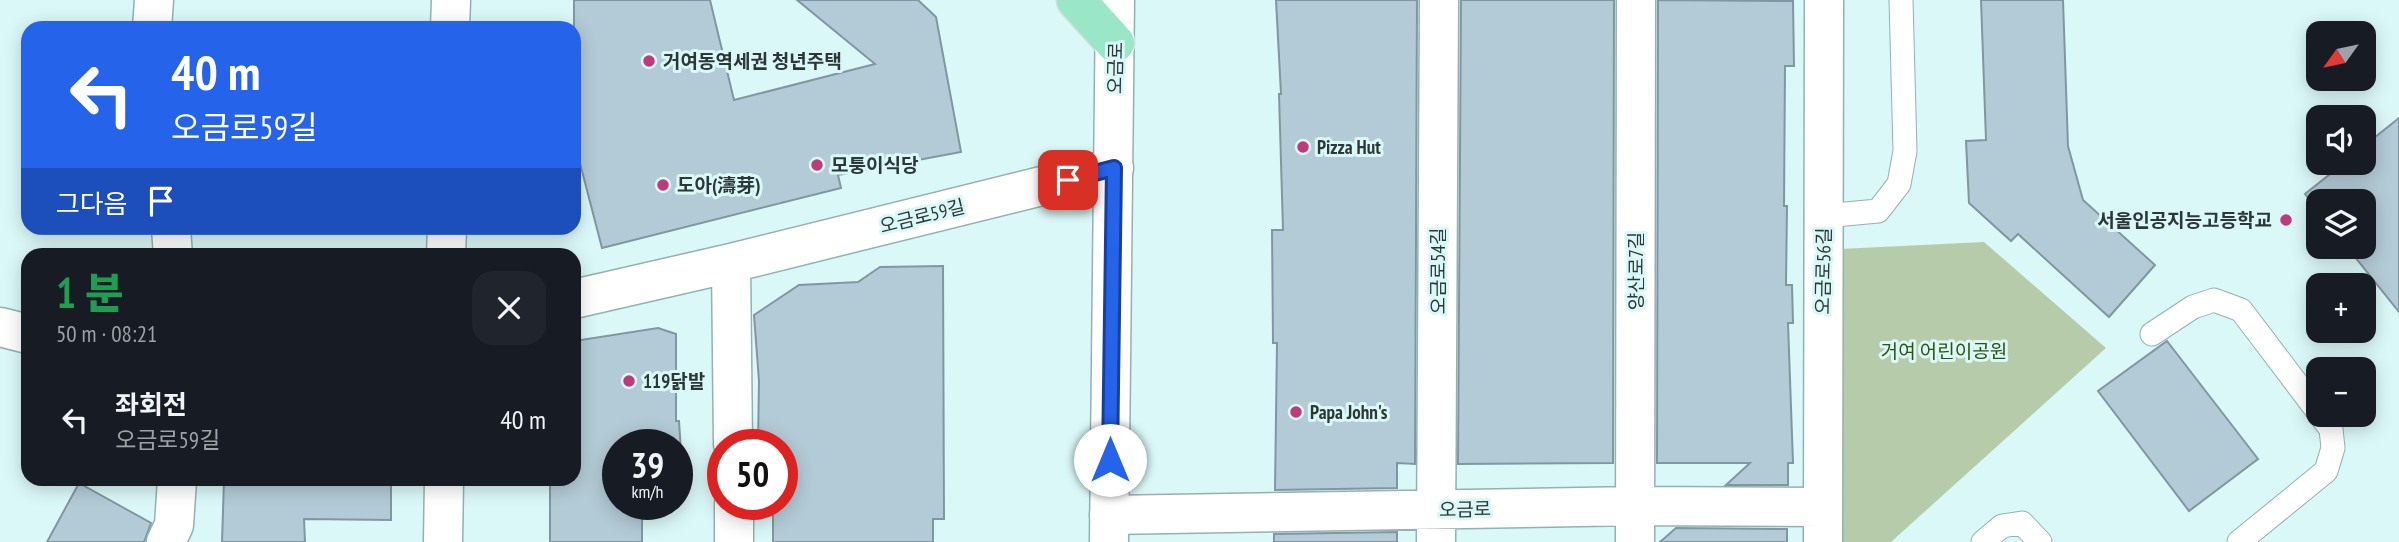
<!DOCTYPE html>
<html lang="ko">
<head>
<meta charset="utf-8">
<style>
	body { margin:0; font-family:"PT Sans Narrow","Noto Sans KR",sans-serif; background:#20242c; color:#f1f3f6; height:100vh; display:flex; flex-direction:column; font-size:26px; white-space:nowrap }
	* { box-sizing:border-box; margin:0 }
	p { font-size:23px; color:#9ea1a6 }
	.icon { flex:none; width:38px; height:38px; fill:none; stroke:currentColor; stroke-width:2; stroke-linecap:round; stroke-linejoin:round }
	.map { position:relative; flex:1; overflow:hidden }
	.details { position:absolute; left:21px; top:248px; width:560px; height:238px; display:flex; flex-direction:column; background:#171b24; border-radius:21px; box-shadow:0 4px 18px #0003 }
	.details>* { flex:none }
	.guide { position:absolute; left:21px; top:21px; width:560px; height:214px; border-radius:21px; box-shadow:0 4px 18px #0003; background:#2563eb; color:#fff; overflow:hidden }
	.needle { width:46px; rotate:237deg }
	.fabs { position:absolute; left:2306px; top:21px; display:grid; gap:14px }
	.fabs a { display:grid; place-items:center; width:70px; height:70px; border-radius:14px; background:#171b24; box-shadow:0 4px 18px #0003; font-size:35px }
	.speed { position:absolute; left:602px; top:429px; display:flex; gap:14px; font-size:35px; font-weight:700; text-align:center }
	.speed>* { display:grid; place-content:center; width:91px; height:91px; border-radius:50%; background:#171b24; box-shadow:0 4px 18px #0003; line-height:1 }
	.speed small { font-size:18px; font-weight:400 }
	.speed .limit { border:10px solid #d22; background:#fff; color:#111 }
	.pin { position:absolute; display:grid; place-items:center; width:60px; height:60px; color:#fff; margin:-30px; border-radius:14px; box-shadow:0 4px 10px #0006 }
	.me { position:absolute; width:77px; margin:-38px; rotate:0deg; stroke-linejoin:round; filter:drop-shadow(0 0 5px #0008) }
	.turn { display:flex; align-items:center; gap:24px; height:147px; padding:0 35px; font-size:32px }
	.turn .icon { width:91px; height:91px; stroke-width:2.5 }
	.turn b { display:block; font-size:49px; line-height:60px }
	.then { display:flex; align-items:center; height:66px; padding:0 35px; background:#0003; gap:14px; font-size:26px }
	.round { display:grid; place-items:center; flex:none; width:74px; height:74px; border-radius:21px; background:#20242c }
	.headline { display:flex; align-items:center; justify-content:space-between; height:119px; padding:0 35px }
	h1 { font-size:42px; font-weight:800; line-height:52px; color:#1e9e55 }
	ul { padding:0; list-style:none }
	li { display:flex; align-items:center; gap:21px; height:105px; padding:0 35px }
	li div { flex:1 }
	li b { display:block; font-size:26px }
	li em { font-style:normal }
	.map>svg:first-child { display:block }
</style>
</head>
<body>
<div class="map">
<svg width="2399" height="542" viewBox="0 0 2399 542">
	<rect width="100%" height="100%" fill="#dbf8f8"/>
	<path fill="#b6cba9" d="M 1984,242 L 2106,348 L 1891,542 L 1837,542 L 1840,249 Z"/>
	<path fill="#b3cbd6" stroke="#8097a1" stroke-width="2" d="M 574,0 L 710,0 L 734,100 L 875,64 L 797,0 L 918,0 L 936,17 L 961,152 L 838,175 L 841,188 L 602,248 L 574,140 Z
		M 1276,0 L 1417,0 L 1415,464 L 1397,463 L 1397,488 L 1275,490 L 1277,343 L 1273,343 L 1272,230 L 1283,230 L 1279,94 L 1281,94 Z
		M 1461,0 L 1614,0 L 1613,463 L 1458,464 Z
		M 1658,0 L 1793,1 L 1794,66 L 1785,66 L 1784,206 L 1787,206 L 1786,285 L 1792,285 L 1793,323 L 1788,323 L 1793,463 L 1788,463 L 1788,485 L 1726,485 L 1750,463 L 1657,463 Z
		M 1981,0 L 2063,0 L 2068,146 L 2083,200 L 2155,265 L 2109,317 L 2018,234 L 2011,241 L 1969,203 L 1966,141 L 1986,140 Z
		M 2399,118 L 2399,312 L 2347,247 L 2364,247 L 2364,201 L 2319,201 L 2319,212 L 2305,194 L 2344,163 L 2364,163 L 2364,146 Z
		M 943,266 L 944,519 L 933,519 L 933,542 L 773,542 L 773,511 L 757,511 L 757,504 L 782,504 L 782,444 L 758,444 L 759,381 L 754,315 L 799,285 L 858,282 L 880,267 Z
		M 658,328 L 676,334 L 676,421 L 679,421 L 683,484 L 677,485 L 677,444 L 618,444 L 618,504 L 642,504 L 642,542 L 550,542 L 550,480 L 574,480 L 574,341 Z
		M 2167,341 L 2258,459 L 2189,511 L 2098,391 Z
		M 224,480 L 391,480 L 391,520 L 304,519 L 305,542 L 222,542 Z
		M 79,483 L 151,523 L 144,542 L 47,542 Z
		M 1676,528 L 1787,529 L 1787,542 L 1660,542 Z
		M 1397,532 L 1397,542 L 1274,542 L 1274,534 Z"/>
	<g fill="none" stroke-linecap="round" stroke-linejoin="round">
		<defs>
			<path id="service" d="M 1824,216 L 1878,211 L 1899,184 L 1905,151 L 1901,0
				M 2152,334 L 2193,307 L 2214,300 L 2241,310 L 2319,413
				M 1983,542 L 2002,526 L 2022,523 L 2040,542
				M 2239,542 L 2326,471 L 2333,448 L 2331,429 L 2320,415"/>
			<path id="minor" d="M 152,28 L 154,0
				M 450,28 L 451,0
				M 171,228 L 173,256
				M 446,256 L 447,228
				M 731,263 L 733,444
				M 574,299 L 731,263 L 1114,168
				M 0,327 L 28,334
				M 734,504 L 734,542
				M 1109,515 L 1636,506 L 1821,507
				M 166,542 L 174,525 L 177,480
				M 443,542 L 444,480
				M 1436,542 L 1439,0
				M 1635,542 L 1636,0
				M 1823,542 L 1824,0"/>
			<path id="secondary" d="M 1109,542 L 1115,0"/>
			<path id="primary" d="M 1076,0 L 1115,43"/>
		</defs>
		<use href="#service" stroke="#95b0b0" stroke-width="25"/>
		<use href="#minor" stroke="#95b0b0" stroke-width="41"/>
		<use href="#secondary" stroke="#95b0b0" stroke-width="41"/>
		<use href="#primary" stroke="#d9dbdb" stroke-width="41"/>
		<use href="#service" stroke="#fff" stroke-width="23"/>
		<use href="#minor" stroke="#fff" stroke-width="38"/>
		<use href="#secondary" stroke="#fff" stroke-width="38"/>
		<use href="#primary" stroke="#99e6c8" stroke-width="38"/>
	</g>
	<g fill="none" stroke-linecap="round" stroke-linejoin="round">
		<defs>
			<path id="route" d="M 1068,180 L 1114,168 L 1110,460"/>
		</defs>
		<use href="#route" stroke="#184099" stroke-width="18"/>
		<use href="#route" stroke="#2563eb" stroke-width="12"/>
	</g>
	<g fill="#bf3a7d" stroke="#dbf8f8" stroke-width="2.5">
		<circle cx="649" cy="61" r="7"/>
		<circle cx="1303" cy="147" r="7"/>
		<circle cx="817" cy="165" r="7"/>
		<circle cx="663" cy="185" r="7"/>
		<circle cx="2286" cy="220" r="7"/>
		<circle cx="629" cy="381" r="7"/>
		<circle cx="1296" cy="412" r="7"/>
	</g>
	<g text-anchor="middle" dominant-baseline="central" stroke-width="6" stroke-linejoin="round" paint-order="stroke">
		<g font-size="19" font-weight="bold" fill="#2c3737" stroke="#dbf8f8" text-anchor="start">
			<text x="663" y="61">거여동역세권 청년주택</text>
			<text x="1317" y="147">Pizza Hut</text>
			<text x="831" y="165">모퉁이식당</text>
			<text x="677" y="185">도아(濤芽)</text>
			<text x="2272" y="220" text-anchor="end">서울인공지능고등학교</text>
			<text x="643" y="381">119닭발</text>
			<text x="1310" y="412">Papa John's</text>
		</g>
		<g font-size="19" fill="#2c3737" stroke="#dbf8f8">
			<text transform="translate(1115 68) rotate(-89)">오금로</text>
			<text transform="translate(922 216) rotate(-14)">오금로59길</text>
			<text transform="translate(1438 271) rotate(-90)">오금로54길</text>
			<text transform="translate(1636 271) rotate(-90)">양산로7길</text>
			<text transform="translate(1823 271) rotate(-89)">오금로56길</text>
			<text transform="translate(1465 509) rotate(-1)">오금로</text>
		</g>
		<g font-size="19" fill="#2e5208" stroke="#dbf8f8">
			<text x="1944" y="351">거여 어린이공원</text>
		</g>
	</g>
</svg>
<div class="fabs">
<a><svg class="needle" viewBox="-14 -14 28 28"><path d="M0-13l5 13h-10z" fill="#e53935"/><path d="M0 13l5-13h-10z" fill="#9ea1a6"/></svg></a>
<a><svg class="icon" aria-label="sound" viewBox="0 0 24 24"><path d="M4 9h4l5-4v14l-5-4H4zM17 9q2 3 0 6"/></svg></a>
<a><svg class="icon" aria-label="layers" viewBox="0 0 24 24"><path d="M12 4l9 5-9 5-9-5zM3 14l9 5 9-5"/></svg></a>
<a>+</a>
<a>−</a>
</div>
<div class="speed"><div>39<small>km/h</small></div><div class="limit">50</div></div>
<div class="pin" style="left:1068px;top:180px;background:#d93025"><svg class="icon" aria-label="arrive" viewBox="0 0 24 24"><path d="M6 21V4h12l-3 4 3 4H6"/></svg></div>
<svg class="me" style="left:1110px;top:460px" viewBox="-20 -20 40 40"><circle r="19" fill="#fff"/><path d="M0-13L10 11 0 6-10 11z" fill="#2563eb"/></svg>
<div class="guide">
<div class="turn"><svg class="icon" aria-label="left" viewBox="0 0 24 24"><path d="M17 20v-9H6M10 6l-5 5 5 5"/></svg><div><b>40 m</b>오금로59길</div></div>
<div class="then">그다음<svg class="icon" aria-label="arrive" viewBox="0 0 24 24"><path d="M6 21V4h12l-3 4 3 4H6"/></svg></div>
</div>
<section class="details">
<div class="headline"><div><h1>1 분</h1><p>50 m · 08:21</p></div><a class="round"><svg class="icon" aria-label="close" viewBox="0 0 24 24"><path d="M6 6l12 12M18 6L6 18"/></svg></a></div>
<ul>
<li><svg class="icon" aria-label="left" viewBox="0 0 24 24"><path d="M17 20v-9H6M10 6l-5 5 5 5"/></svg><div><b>좌회전</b><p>오금로59길</p></div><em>40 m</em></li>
</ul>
</section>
</div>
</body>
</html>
